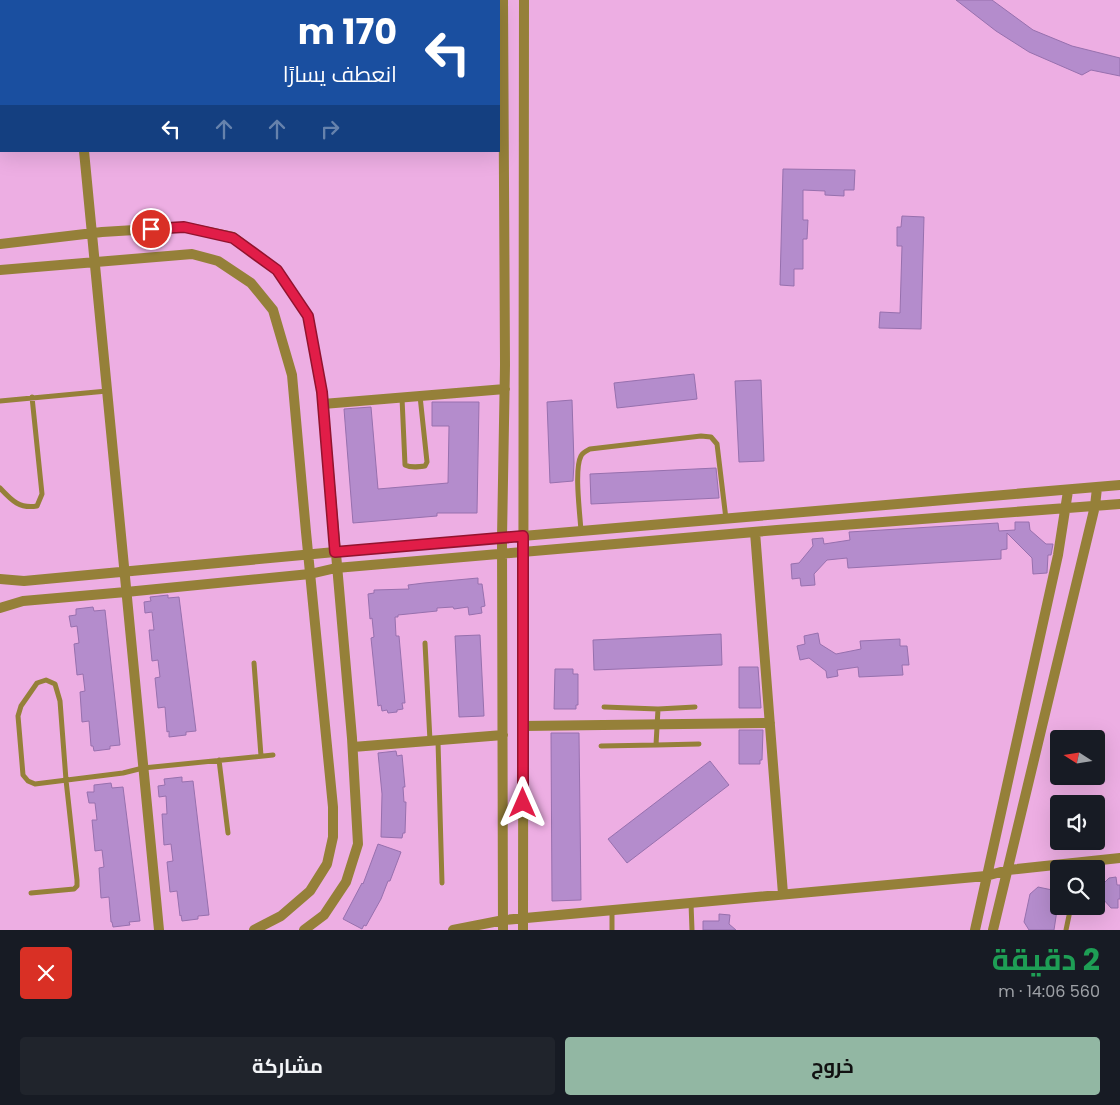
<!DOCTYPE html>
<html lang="ar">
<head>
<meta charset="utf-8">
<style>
	body { margin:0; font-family:Poppins,Cairo,sans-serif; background:#20242c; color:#f1f3f6; direction:rtl; height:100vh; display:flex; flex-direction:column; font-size:19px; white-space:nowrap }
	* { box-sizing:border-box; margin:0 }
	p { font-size:16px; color:#9ea1a6 }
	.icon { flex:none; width:28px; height:28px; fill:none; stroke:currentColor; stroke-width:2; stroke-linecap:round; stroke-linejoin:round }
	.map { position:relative; height:930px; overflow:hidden; direction:ltr }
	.panel { display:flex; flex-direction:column; background:#171b24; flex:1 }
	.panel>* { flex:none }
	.banner { position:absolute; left:0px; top:0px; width:500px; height:152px; box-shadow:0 5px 20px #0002; direction:rtl; background:#1a4fa0; color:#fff; overflow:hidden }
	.needle { width:32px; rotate:282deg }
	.fabs { position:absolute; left:1050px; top:730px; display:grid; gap:10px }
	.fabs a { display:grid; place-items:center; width:55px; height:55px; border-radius:5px; background:#171b24; box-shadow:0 5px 20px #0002; font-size:25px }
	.pin { position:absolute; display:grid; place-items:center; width:42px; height:42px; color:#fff; margin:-21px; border:2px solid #fff; border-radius:50%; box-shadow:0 1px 5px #0007 }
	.me { position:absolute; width:55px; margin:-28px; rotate:0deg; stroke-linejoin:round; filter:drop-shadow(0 0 4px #0008) }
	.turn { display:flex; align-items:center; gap:18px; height:105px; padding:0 20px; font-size:22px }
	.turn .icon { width:65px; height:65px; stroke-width:2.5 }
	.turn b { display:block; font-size:35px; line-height:42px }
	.lanes { display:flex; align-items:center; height:48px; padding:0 20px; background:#0003; justify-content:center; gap:25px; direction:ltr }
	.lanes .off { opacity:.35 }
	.round { display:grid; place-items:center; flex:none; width:52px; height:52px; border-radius:5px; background:#20242c }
	.headline { display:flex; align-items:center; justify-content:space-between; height:85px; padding:0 20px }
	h1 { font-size:30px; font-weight:700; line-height:38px; color:#1e9e55 }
	.cta { display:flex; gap:10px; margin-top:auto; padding:10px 20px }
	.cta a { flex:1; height:58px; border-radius:5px; background:#92b7a3; color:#111; font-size:20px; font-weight:700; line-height:58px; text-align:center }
	.cta a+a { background:#20242c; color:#f1f3f6 }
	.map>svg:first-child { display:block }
</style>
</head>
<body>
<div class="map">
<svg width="1120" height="930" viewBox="0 0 1120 930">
	<rect width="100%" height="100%" fill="#edaee3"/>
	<path fill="#b48ccc" stroke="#9770ae" d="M 956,0 L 992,0 L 1033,30 L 1072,46 L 1120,58 L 1120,76 L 1091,70 L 1082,75 L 1029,52 L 996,31 Z
		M 783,169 L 855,170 L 854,190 L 844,190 L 844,196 L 825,195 L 825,191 L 803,190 L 803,220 L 808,220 L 807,239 L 803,239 L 803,269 L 794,269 L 794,286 L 780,285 Z
		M 902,216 L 924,217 L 921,329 L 879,328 L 880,312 L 900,313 L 902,246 L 897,246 L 897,227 L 901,227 Z
		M 694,374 L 697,399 L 617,408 L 614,383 Z
		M 761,380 L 764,461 L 739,462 L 735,381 Z
		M 572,400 L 574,463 L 573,481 L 550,483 L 547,402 Z
		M 432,402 L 479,402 L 477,513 L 437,513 L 437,516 L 353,523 L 344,409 L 371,407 L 378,489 L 448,483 L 449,426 L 432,426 Z
		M 716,468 L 719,498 L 591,504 L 590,474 Z
		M 1015,522 L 1029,522 L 1030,530 L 1046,544 L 1053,544 L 1051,555 L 1048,555 L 1047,573 L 1033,574 L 1032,558 L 1007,533 L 1007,549 L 1001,550 L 1001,559 L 848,568 L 847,558 L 827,560 L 814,574 L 815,585 L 801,586 L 800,578 L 792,579 L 791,564 L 799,563 L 813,546 L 812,539 L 823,538 L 824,544 L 850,540 L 849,532 L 998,523 L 999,531 L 1015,530 Z
		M 478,578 L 478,584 L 482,584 L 485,606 L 481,607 L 482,613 L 469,615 L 468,607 L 454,609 L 453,607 L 437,608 L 437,611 L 398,615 L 398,617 L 395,617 L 396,636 L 399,636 L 405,703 L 402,703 L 403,709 L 397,710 L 397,712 L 388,713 L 387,710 L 382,711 L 381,705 L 378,706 L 371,638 L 374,637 L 372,618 L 370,619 L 368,594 L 374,593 L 374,590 L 409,589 L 408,585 L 424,583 Z
		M 168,595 L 168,598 L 179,597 L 196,731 L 186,732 L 186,735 L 169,737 L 169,731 L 167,732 L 165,707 L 158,708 L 155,678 L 160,677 L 158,660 L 152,661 L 149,630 L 154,630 L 152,612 L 145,613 L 144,602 L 151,601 L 150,597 Z
		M 93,607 L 94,611 L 105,610 L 120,745 L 110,746 L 110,749 L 94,751 L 93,746 L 91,746 L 89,721 L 82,722 L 80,692 L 85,691 L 83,674 L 77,675 L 74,644 L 79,643 L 77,626 L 71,627 L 69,616 L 76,615 L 76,609 Z
		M 818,633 L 820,644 L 836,654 L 861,649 L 860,641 L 900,639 L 900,646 L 907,646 L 909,665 L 902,665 L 903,675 L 859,677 L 858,667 L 837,670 L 838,676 L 827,678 L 826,671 L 809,658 L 800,660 L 797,646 L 805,644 L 804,636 Z
		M 721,634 L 722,665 L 594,670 L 593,640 Z
		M 480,635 L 484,716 L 459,717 L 455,636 Z
		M 739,667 L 758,667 L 761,708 L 739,708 Z
		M 555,669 L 573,669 L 573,674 L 578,674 L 578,705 L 576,705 L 576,709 L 554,709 Z
		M 739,730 L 763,730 L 762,760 L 760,760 L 760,764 L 739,764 Z
		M 551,733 L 579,733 L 581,900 L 552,901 Z
		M 396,751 L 397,756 L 402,755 L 405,787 L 403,787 L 404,802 L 406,802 L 405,833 L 403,833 L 402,838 L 381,837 L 382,794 L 378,753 Z
		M 710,761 L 729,785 L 627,863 L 608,839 Z
		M 182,777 L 182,782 L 193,781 L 209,915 L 198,916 L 198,919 L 182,921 L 181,915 L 180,916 L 177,891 L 170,892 L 167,862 L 173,861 L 171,844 L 164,845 L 162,814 L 167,814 L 166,796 L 159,797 L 158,786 L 165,785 L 164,779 Z
		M 111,783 L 112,788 L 123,787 L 140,921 L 129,922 L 130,925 L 113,927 L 112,922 L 111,922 L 109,897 L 101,898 L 99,868 L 104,867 L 102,850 L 95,851 L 92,820 L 97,820 L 95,803 L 89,803 L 87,792 L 94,792 L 94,785 Z
		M 378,844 L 401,852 L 390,881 L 388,881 L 381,899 L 366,926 L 364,925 L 362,929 L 343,919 L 362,883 L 363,884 Z
		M 1116,877 L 1117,885 L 1120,885 L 1120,899 L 1118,899 L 1118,908 L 1111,908 L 1103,899 L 1101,886 L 1109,878 Z
		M 1038,887 L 1057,891 L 1059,897 L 1054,930 L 1029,930 L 1024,922 L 1030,894 Z
		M 719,914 L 730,915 L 729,924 L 736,930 L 703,930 L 703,921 L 719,921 Z"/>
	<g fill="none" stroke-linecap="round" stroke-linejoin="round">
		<path stroke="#958039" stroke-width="5" d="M 402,398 L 405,465 C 411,468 418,467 425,466 L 427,462 L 420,396
			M 0,401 L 107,391
			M 0,488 C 12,501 20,509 37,506 L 42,494 L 32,397
			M 581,531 C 580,514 574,469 581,456 C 583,452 586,451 590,449 L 701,436 L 711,437 L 717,444 L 726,519
			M 425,643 L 430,741
			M 254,663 L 261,756
			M 604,707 L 658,709
			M 438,741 L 442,883
			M 656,745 L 699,744
			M 601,746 L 656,745 L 658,709 L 695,707
			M 219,760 L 228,833
			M 31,893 L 74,889 L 77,886 L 77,880 L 66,780 L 60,701 L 55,684 L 46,680 L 37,683 L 21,706 L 18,716 L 23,775 L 28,781 L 35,784 L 123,773 L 143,768 L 273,755
			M 691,903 L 692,930
			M 612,911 L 612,930
			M 1066,930 L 1071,906"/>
		<path stroke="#958039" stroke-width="10" d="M 70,0 L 70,1
			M 275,0 L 275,1
			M 503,0 L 505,365 L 502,538 L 503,930
			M 84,151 L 159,930
			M 0,244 L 102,232 L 184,227 L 233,237 L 277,270 L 308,316 L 322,392 L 352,738 L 358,844 L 346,882 L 324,915 L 304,930
			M 0,270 L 192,254 L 218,261 L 251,283 L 273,310 L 292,375 L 306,532 L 333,807 L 333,837 L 327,864 L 310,891 L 281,916 L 254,930
			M 323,404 L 505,389
			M 755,532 L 783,894
			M 0,579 L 24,581 L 335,552 L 1120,485
			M 0,608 L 23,601 L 126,592 L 310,574 L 336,568 L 777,530 L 1120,504
			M 523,726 L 770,723
			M 353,747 L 503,735
			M 453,930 L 504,920 L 986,876 L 1008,870 L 1120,858
			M 523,930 L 524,0
			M 975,930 L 1058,555 L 1068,491
			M 993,930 L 1095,506 L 1097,488"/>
	</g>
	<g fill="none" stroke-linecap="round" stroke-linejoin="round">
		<defs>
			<path id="route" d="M 151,229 L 184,227 L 233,238 L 277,270 L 308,316 L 322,392 L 335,552 L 523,536 L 523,803"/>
		</defs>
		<use href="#route" stroke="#92132f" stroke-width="12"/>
		<use href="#route" stroke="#e11d48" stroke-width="9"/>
	</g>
</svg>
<div class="fabs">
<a><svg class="needle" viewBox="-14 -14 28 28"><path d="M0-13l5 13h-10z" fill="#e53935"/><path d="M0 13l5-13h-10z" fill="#9ea1a6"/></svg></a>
<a><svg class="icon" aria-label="sound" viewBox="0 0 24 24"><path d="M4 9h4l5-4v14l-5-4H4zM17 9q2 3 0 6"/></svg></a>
<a><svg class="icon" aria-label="search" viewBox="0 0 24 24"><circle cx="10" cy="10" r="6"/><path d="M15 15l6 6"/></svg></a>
</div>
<div class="pin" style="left:151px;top:229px;background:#d93025"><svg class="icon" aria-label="arrive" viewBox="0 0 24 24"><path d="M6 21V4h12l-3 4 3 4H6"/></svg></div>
<svg class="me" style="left:523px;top:803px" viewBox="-20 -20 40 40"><path d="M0-17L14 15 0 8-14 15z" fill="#e11d48" stroke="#fff" stroke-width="4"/></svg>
<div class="banner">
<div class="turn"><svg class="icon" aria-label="left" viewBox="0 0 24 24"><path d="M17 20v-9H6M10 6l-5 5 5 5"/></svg><div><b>170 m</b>انعطف يسارًا</div></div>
<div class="lanes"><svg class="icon" aria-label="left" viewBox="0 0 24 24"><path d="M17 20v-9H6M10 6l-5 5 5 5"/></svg><svg class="icon off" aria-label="ahead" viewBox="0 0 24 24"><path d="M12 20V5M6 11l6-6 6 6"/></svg><svg class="icon off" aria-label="ahead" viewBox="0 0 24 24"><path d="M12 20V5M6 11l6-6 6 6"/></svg><svg class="icon off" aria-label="right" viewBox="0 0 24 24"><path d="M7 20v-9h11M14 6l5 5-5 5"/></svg></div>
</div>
</div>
<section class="panel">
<div class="headline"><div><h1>2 دقيقة</h1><p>560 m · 14:06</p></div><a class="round" style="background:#d93025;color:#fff"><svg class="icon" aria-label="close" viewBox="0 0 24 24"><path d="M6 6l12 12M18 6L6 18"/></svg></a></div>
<div class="cta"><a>خروج</a><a>مشاركة</a></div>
</section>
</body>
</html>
